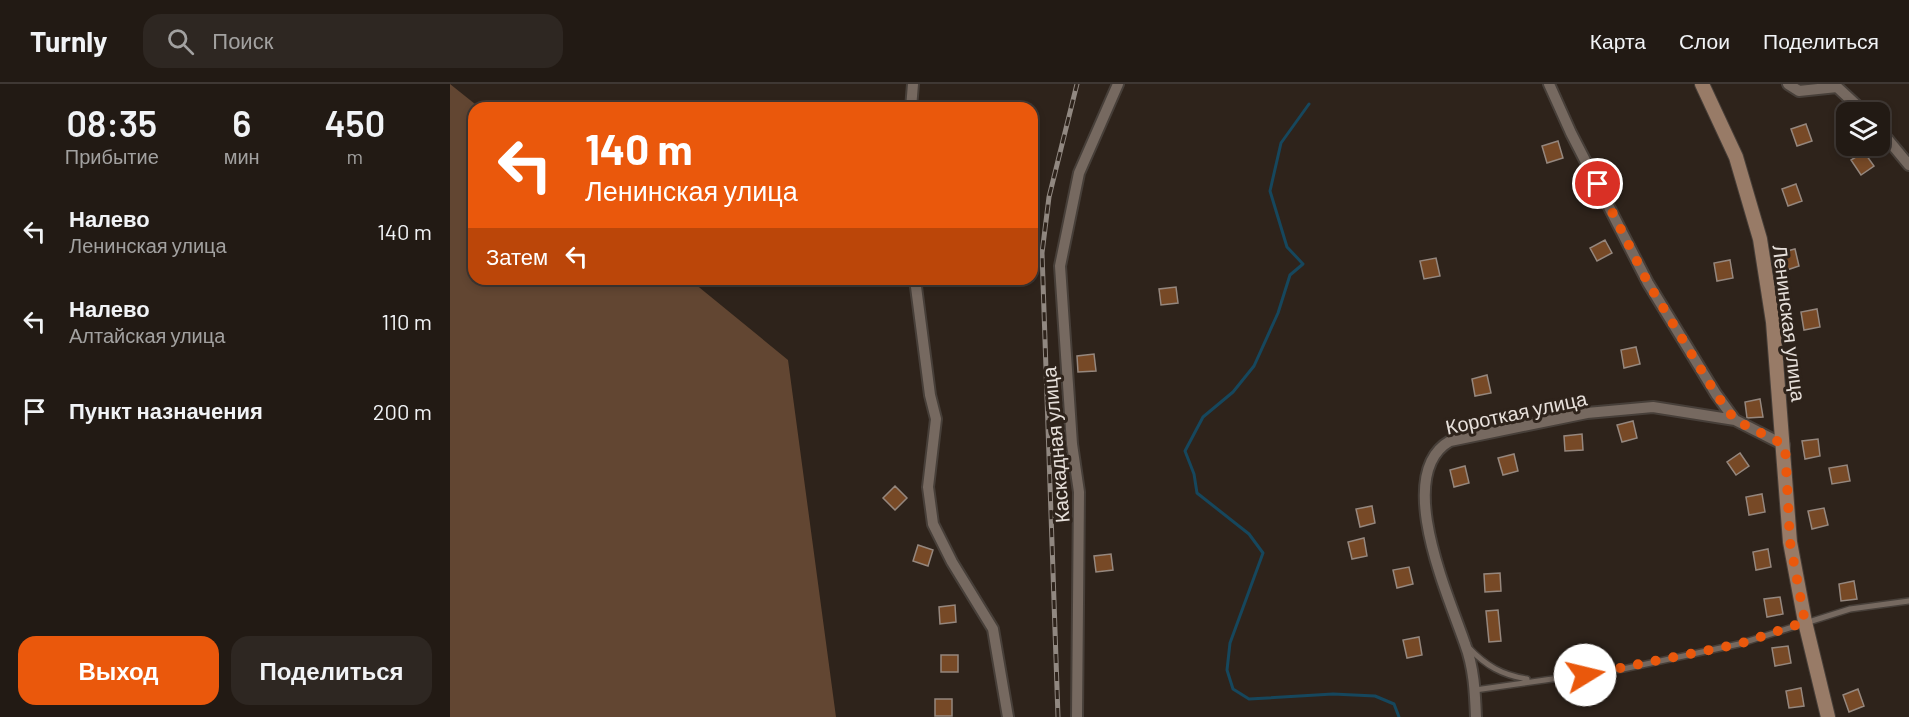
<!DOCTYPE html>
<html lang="ru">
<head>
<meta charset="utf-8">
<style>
	body { margin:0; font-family:Barlow,sans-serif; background:#2e2722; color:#f1f3f6; height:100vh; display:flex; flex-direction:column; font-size:22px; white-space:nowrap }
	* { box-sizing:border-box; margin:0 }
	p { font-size:20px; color:#a2a1a0 }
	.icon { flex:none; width:33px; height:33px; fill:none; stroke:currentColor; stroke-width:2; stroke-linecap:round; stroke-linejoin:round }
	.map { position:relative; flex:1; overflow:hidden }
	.side { display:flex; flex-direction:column; background:#221a14; width:450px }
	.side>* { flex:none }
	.hud { position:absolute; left:18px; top:18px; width:570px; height:183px; border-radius:18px; box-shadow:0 3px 9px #0003,0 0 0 2px #3f3834; background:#ea580c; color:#fff; overflow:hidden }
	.tools { position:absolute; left:1386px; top:18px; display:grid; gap:12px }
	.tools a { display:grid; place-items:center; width:54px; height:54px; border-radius:12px; background:#221a14; box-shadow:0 3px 9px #0003,0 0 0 2px #3f3834; font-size:30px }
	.pin { position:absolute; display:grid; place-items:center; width:51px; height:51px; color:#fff; margin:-26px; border:3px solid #fff; border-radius:50%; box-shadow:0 2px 6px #0007 }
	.me { position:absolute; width:66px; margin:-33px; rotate:81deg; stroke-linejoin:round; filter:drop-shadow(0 0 4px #0008) }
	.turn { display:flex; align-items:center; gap:21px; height:126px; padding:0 18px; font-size:27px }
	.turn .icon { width:78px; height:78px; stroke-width:2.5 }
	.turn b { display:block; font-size:42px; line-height:51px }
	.then { display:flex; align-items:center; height:57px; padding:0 18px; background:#0003; gap:12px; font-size:22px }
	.eta { display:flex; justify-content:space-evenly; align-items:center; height:102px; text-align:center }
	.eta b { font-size:36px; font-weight:600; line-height:42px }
	.cta { display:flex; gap:12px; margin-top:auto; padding:12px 18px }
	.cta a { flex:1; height:69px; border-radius:18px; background:#ea580c; color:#fff; font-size:24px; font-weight:600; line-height:69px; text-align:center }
	.cta a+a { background:#2e2722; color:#f1f3f6 }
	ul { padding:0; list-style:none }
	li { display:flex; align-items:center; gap:18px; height:90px; padding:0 18px }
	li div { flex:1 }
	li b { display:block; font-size:22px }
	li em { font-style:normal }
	header { display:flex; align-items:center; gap:36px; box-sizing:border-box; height:84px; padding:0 30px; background:#221a14; border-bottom:2px solid #3f3834 }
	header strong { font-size:28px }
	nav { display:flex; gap:33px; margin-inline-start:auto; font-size:21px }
	.search { width:420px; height:54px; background:#2e2722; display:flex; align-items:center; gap:15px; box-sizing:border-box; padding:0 21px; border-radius:18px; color:#a2a1a0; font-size:22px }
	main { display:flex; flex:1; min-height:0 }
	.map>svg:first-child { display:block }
</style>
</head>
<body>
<header>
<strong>Turnly</strong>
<div class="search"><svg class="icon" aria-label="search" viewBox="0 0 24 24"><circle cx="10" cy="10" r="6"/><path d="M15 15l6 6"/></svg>Поиск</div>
<nav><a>Карта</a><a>Слои</a><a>Поделиться</a></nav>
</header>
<main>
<section class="side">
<div class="eta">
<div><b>08:35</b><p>Прибытие</p></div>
<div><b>6</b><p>мин</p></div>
<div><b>450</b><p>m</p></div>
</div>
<ul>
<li><svg class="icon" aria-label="left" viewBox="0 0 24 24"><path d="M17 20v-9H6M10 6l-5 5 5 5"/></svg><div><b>Налево</b><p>Ленинская улица</p></div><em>140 m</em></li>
<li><svg class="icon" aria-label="left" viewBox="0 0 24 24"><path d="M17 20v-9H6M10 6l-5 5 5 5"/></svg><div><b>Налево</b><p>Алтайская улица</p></div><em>110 m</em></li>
<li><svg class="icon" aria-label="arrive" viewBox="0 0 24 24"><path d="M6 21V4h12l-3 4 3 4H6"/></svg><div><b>Пункт назначения</b></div><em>200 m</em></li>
</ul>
<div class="cta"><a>Выход</a><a>Поделиться</a></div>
</section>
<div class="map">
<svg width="1459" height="633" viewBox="0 0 1459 633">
	<rect width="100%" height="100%" fill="#2e231b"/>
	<path fill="#624632" d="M 0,0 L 30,24 L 24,24 L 24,195 L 239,195 L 338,276 L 386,633 L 0,633 Z"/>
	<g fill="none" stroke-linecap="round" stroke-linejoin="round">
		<path stroke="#16475d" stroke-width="3" d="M 859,20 L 831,59 L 820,107 L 837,163 L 853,180 L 840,191 L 828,229 L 804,282 L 783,308 L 753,333 L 735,367 L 744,390 L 747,409 L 799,450 L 813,469 L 780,559 L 777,586 L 783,605 L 799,615 L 883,610 L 925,612 L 944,620 L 949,633"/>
	</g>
	<path fill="#774926" stroke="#95877e" stroke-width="1.5" d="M 1356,40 L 1362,57 L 1347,62 L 1341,45 Z
		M 1108,57 L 1113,74 L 1097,79 L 1092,62 Z
		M 1414,68 L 1424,82 L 1411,91 L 1401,76 Z
		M 1346,100 L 1352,117 L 1338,122 L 1332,105 Z
		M 1155,156 L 1162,169 L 1147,177 L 1140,164 Z
		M 1345,165 L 1349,182 L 1334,187 L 1329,169 Z
		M 986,174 L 990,192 L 974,195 L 970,177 Z
		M 1280,176 L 1283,194 L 1267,197 L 1264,179 Z
		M 726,203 L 728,219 L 711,221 L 709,205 Z
		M 1367,225 L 1370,243 L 1354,246 L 1351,228 Z
		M 1186,263 L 1190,280 L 1174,284 L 1171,266 Z
		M 644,270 L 646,287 L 628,288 L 627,272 Z
		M 1037,291 L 1041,309 L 1025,312 L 1022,295 Z
		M 1310,315 L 1313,333 L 1297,334 L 1295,318 Z
		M 1183,337 L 1187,354 L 1172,358 L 1167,341 Z
		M 1132,350 L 1133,366 L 1115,367 L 1114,352 Z
		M 1368,355 L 1370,372 L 1355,375 L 1352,357 Z
		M 1290,369 L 1299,382 L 1286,391 L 1277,378 Z
		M 1064,370 L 1068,387 L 1053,391 L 1048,374 Z
		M 1397,381 L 1400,397 L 1382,400 L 1379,384 Z
		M 1015,382 L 1019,399 L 1004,403 L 1000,386 Z
		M 445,402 L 457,414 L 445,426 L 433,414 Z
		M 1312,410 L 1315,428 L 1299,431 L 1296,413 Z
		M 922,422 L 925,439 L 910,443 L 906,425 Z
		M 1374,424 L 1378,441 L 1362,445 L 1358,427 Z
		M 914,454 L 917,472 L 902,475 L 898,458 Z
		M 468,461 L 483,466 L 478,482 L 463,477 Z
		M 1318,465 L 1321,483 L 1306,486 L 1303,468 Z
		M 661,470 L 663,486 L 646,488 L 644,472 Z
		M 959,483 L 963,500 L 947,504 L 943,486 Z
		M 1050,489 L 1051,507 L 1035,508 L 1034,490 Z
		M 1404,497 L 1407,515 L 1391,517 L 1389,500 Z
		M 1330,513 L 1333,530 L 1317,533 L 1314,515 Z
		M 505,521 L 506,538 L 490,540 L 489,523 Z
		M 1048,526 L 1051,557 L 1039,558 L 1036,527 Z
		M 969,553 L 972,571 L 957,574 L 953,556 Z
		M 1338,562 L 1341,579 L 1325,582 L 1322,564 Z
		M 491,571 L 508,571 L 508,588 L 491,588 Z
		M 1351,604 L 1354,622 L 1339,624 L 1336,607 Z
		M 1408,605 L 1414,622 L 1399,628 L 1393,611 Z
		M 485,615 L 502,615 L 502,632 L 485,632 Z"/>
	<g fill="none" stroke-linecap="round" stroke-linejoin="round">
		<defs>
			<path id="lane" d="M 1018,563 C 1036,582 1052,591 1077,595
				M 1025,606 L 1173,585 L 1289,560 L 1400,525 L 1459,517"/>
			<path id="street" d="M 1099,0 L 1121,49 L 1198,199 L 1266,310 L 1285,336 L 1334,361
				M 1338,0 L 1349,7 L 1387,3 L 1414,28
				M 461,24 L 463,0
				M 1430,46 L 1459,81
				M 465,195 L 480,311 L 486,335 L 478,403 L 483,440 L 502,478 L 543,545 L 558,633
				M 627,633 L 629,408 L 622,360 L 610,182 L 629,89 L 668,0
				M 1026,633 C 1025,608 1024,584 1015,560 C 1000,515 942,390 1000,357 L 1137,329 L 1203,323 L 1285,336"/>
			<path id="secondary" d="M 1252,0 L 1286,73 L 1310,155 L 1323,238 L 1340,458 L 1355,538 L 1378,633"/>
		</defs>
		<use href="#lane" stroke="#473f39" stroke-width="8"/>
		<use href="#street" stroke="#473f39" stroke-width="14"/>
		<use href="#secondary" stroke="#473f39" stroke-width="16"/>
		<use href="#lane" stroke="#766960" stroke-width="5"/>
		<use href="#street" stroke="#766960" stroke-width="10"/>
		<use href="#secondary" stroke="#987b67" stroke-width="14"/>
		<defs>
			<path id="rail" d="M 608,633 L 592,169 L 599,113 L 627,0"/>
		</defs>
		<use href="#rail" stroke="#918881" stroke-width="5"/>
		<use href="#rail" stroke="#2e231b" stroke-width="3" stroke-dasharray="9" stroke-linecap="butt"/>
	</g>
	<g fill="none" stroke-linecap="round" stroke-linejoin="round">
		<path stroke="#ea580c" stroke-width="10" stroke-dasharray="0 18" d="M 1135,591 L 1289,560 L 1355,538 L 1340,458 L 1335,361 L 1285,336 L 1266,310 L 1198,199 L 1148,100"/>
	</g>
	<g text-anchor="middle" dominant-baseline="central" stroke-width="6" stroke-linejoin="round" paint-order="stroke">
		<g font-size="20" fill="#e6dfda" stroke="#2e231b">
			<text transform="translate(1340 239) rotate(83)">Ленинская улица</text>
			<text transform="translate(1066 328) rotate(-12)">Короткая улица</text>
			<text transform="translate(605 361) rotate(-95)">Каскадная улица</text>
		</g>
	</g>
</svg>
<div class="tools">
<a><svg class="icon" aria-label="layers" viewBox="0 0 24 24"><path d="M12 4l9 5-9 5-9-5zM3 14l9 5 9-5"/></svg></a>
</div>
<div class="pin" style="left:1148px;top:100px;background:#d93025"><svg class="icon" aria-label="arrive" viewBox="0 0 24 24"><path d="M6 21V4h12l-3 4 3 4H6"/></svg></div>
<svg class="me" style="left:1135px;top:591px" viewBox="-20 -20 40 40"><circle r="19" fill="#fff"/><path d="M0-13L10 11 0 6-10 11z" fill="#ea580c"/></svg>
<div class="hud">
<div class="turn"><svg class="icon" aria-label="left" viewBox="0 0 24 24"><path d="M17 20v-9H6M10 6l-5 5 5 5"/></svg><div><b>140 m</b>Ленинская улица</div></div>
<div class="then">Затем<svg class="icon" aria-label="left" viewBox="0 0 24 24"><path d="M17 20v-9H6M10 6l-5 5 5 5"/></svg></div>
</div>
</div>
</main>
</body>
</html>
